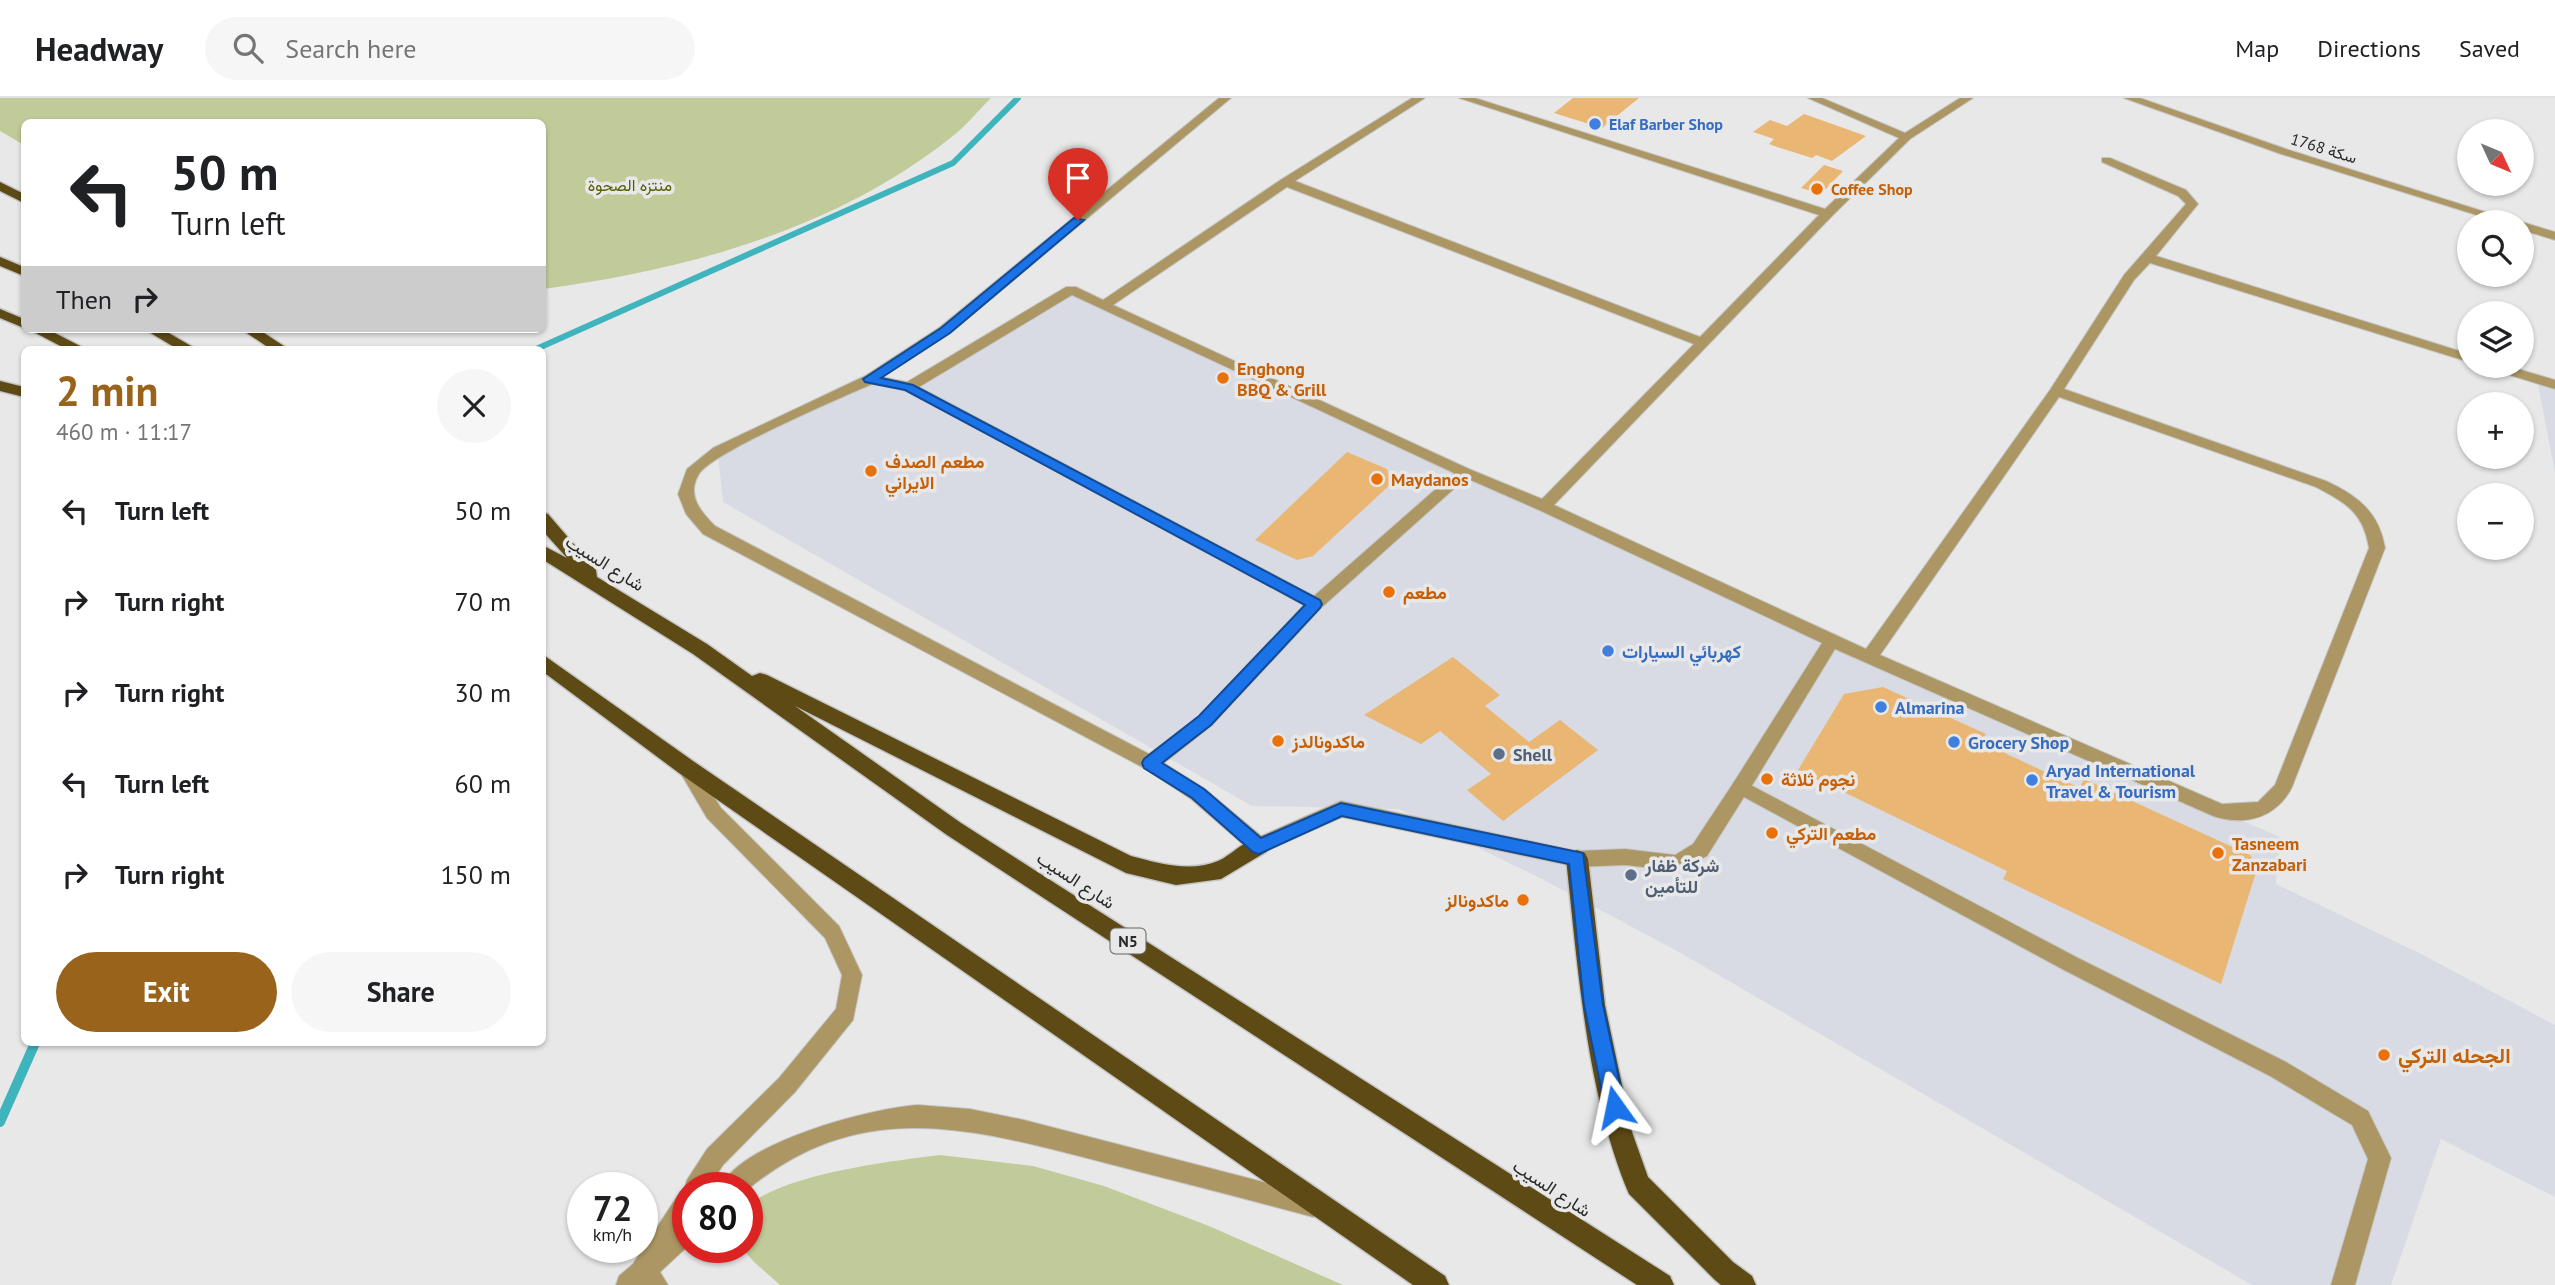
<!DOCTYPE html>
<html lang="en">
<head>
<meta charset="utf-8">
<style>
	body { margin:0; font-family:"PT Sans",Vazirmatn,sans-serif; background:#f6f6f6; color:#202124; height:100vh; display:flex; flex-direction:column; font-size:26px; white-space:nowrap }
	* { box-sizing:border-box; margin:0 }
	p { font-size:23px; color:#757577 }
	.icon { flex:none; width:38px; height:38px; fill:none; stroke:currentColor; stroke-width:2; stroke-linecap:round; stroke-linejoin:round }
	.map { position:relative; flex:1; overflow:hidden }
	.side { position:absolute; left:21px; top:248px; width:525px; height:700px; display:flex; flex-direction:column; background:#fff; border-radius:10px; box-shadow:0 2px 5px #0004 }
	.side>* { flex:none }
	.top-card { position:absolute; left:21px; top:21px; width:525px; height:214px; border-radius:10px; box-shadow:0 2px 5px #0004; background:#fff; color:#202124; overflow:hidden }
	.needle { width:46px; rotate:134deg }
	.tools { position:absolute; left:2457px; top:21px; display:grid; gap:14px }
	.tools a { display:grid; place-items:center; width:77px; height:77px; border-radius:50%; background:#fff; box-shadow:0 2px 5px #0004; font-size:35px }
	.speed { position:absolute; left:567px; top:1074px; display:flex; gap:14px; font-size:35px; font-weight:700; text-align:center }
	.speed>* { display:grid; place-content:center; width:91px; height:91px; border-radius:50%; background:#fff; box-shadow:0 2px 5px #0004; line-height:1 }
	.speed small { font-size:18px; font-weight:400 }
	.speed .limit { border:10px solid #d22; background:#fff; color:#111 }
	.pin { position:absolute; display:grid; place-items:center; width:60px; height:60px; color:#fff; margin:-72px -30px; border-radius:50% 50% 50% 0; rotate:-45deg; box-shadow:0 0 7px #0007 }
	.pin .icon { rotate:45deg }
	.me { position:absolute; width:77px; margin:-38px; rotate:348deg; stroke-linejoin:round; filter:drop-shadow(0 0 5px #0008) }
	.turn { display:flex; align-items:center; gap:24px; height:147px; padding:0 35px; font-size:32px }
	.turn .icon { width:91px; height:91px; stroke-width:2.5 }
	.turn b { display:block; font-size:49px; line-height:60px }
	.then { display:flex; align-items:center; height:66px; padding:0 35px; background:#0003; gap:14px; font-size:26px }
	.round { display:grid; place-items:center; flex:none; width:74px; height:74px; border-radius:37px; background:#f6f6f6 }
	.headline { display:flex; align-items:center; justify-content:space-between; height:119px; padding:0 35px }
	h1 { font-size:42px; font-weight:600; line-height:52px; color:#9a631c }
	.action { display:flex; gap:14px; margin-top:auto; padding:14px 35px }
	.action a { flex:1; height:80px; border-radius:42px; background:#9a631c; color:#fff; font-size:28px; font-weight:600; line-height:80px; text-align:center }
	.action a+a { background:#f6f6f6; color:#202124 }
	ul { padding:0; list-style:none }
	li { display:flex; align-items:center; gap:21px; height:91px; padding:0 35px }
	li div { flex:1 }
	li b { display:block; font-size:26px }
	li em { font-style:normal }
	header { display:flex; align-items:center; gap:42px; box-sizing:border-box; height:98px; padding:0 35px; background:#fff; border-bottom:2px solid #e0e0e0 }
	header strong { font-size:33px }
	nav { display:flex; gap:38px; margin-inline-start:auto; font-size:24px }
	.search { width:490px; height:63px; background:#f6f6f6; display:flex; align-items:center; gap:18px; box-sizing:border-box; padding:0 24px; border-radius:38px; color:#757577; font-size:26px }
	.map>svg:first-child { display:block }
</style>
</head>
<body>
<header>
<strong>Headway</strong>
<div class="search"><svg class="icon" aria-label="search" viewBox="0 0 24 24"><circle cx="10" cy="10" r="6"/><path d="M15 15l6 6"/></svg>Search here</div>
<nav><a>Map</a><a>Directions</a><a>Saved</a></nav>
</header>
<div class="map">
<svg width="2555" height="1187" viewBox="0 0 2555 1187">
	<rect width="100%" height="100%" fill="#e8e8e9"/>
	<path fill="#d8dbe3" d="M 1071,192 L 1869,560 L 2280,739 L 2276,786 L 2421,856 L 2555,927 L 2555,1099 L 2441,1041 L 2391,1187 L 2252,1187 L 1679,854 L 1542,781 L 1399,711 L 1252,708 L 723,404 L 718,356 L 870,281 L 909,289 Z
		M 2537,281 L 2555,287 L 2555,375 Z"/>
	<path fill="#c1cb9a" d="M 0,0 L 991,0 C 977,14 964,30 949,41 C 834,132 685,172 543,191 L 542,24 L 24,24 L 24,47 L 0,33 Z
		M 940,1057 L 1033,1068 L 1104,1088 L 1209,1128 L 1343,1187 L 780,1187 L 754,1164 L 742,1150 L 747,1150 L 747,1109 C 782,1076 892,1063 940,1057 Z"/>
	<g fill="none" stroke-linecap="round" stroke-linejoin="round">
		<path stroke="#3fb4bd" stroke-width="6" d="M 534,252 L 953,65 L 1018,0"/>
		<path stroke="#3fb4bd" stroke-width="10" d="M 0,1024 L 35,945"/>
	</g>
	<path fill="#e9b673" d="M 1573,0 L 1639,0 L 1602,30 L 1554,15 Z
		M 1804,16 L 1866,38 L 1832,63 L 1816,57 L 1812,60 L 1774,48 L 1769,46 L 1774,41 L 1753,34 L 1770,22 L 1787,28 Z
		M 1824,67 L 1843,73 L 1821,96 L 1801,90 Z
		M 1347,354 L 1387,371 L 1392,385 L 1313,458 L 1297,462 L 1255,442 Z
		M 1453,559 L 1500,597 L 1485,608 L 1529,644 L 1560,622 L 1598,652 L 1503,723 L 1467,692 L 1491,676 L 1440,633 L 1421,646 L 1364,617 Z
		M 1883,589 L 1986,636 L 1981,644 L 2080,690 L 2084,681 L 2250,757 L 2257,771 L 2221,886 L 2003,781 L 2007,773 L 1798,672 L 1844,596 Z"/>
	<g fill="none" stroke-linecap="round" stroke-linejoin="round">
		<defs>
			<path id="minor" d="M 1219,0 L 1231,0 L 950,235 L 882,279 L 907,284 L 1066,189 L 1076,189 L 1103,202 L 1282,81 L 1412,0 L 1425,0 L 1295,83 L 1700,239 L 1819,117 L 1459,0 L 1475,0 L 1825,111 L 1899,40 L 1808,0 L 1822,0 L 1905,35 L 1960,0 L 1973,0 L 1910,41 L 1831,119 L 1554,407 L 1866,551 L 2050,292 L 2124,177 L 2186,106 L 2178,98 L 2102,64 L 2102,60 L 2110,60 L 2186,92 L 2198,106 L 2156,158 L 2469,256 L 2469,264 L 2150,165 L 2134,182 L 2064,291 L 2326,383 C 2358,398 2379,414 2385,450 L 2292,689 C 2277,719 2246,729 2213,718 L 1835,551 L 1748,694 L 1741,696 L 1734,694 L 1732,689 L 1734,684 L 1822,545 L 1539,412 L 1466,380 L 1321,510 L 1211,628 L 1164,665 L 1205,691 L 1266,742 L 1269,748 L 1266,754 L 1259,756 L 1252,754 L 1191,701 L 1144,670 L 703,436 L 686,416 L 678,396 L 687,371 L 713,350 L 865,278 L 940,229 ZM 1287,89 L 1694,246 L 1542,401 L 1469,371 L 1113,207 ZM 1072,197 L 1454,375 L 1314,498 L 919,289 ZM 872,286 L 905,292 L 1304,507 L 1199,618 L 1149,656 L 715,428 C 701,414 686,397 699,376 C 713,354 841,300 872,286 ZM 2059,299 L 2316,389 C 2346,405 2363,414 2369,450 L 2275,687 L 2258,704 L 2222,706 L 1880,557 Z
				M 2124,0 L 2140,0 L 2289,52 L 2517,124 L 2499,124 L 2281,56 Z
				M 2522,124 L 2555,134 L 2555,142 L 2522,132 Z
				M 2488,268 L 2508,268 L 2555,282 L 2555,291 L 2490,271 Z
				M 686,662 L 692,664 L 721,710 L 839,828 L 862,877 L 853,922 L 795,994 L 723,1067 L 708,1090 L 688,1090 L 688,1148 L 660,1174 L 668,1187 L 616,1187 L 619,1178 L 633,1166 L 680,1094 L 684,1092 L 687,1082 L 707,1051 L 779,980 L 836,911 L 842,877 L 825,840 L 707,720 L 677,669 L 680,664 Z
				M 918,1007 L 970,1011 L 1024,1022 L 1313,1097 L 1321,1100 L 1325,1108 L 1321,1116 L 1313,1119 C 1243,1100 1172,1082 1102,1064 C 973,1031 862,997 747,1092 L 720,1090 C 740,1044 872,1010 918,1007 Z"/>
			<path id="tertiary" d="M 1741,682 L 2078,860 L 2286,964 L 2368,1013 L 2391,1060 L 2355,1187 L 2331,1187 L 2368,1061 L 2352,1027 L 2270,978 L 2064,872 L 1744,699 L 1707,758 L 1677,773 L 1625,767 L 1577,769 L 1342,719 L 1259,756 L 1252,754 L 1249,748 L 1252,742 L 1341,703 L 1577,753 L 1625,751 L 1675,757 L 1693,746 L 1734,684 Z"/>
			<path id="trunk" d="M 0,84 L 24,96 L 24,105 L 0,93 Z
				M 0,159 L 24,169 L 24,178 L 0,168 Z
				M 0,211 L 24,221 L 24,230 L 0,220 Z
				M 28,231 L 47,231 L 88,252 L 68,252 Z
				M 144,231 L 162,231 L 198,252 L 179,252 Z
				M 241,231 L 258,231 L 290,252 L 272,252 Z
				M 0,283 L 24,289 L 24,299 L 0,293 Z
				M 542,414 L 548,416 L 596,472 L 597,479 L 707,546 L 752,578 L 760,575 L 767,577 L 1131,758 C 1158,765 1190,775 1218,763 C 1234,756 1248,736 1266,742 L 1270,748 L 1266,754 L 1221,781 L 1176,787 L 1126,775 L 795,608 L 961,725 L 1670,1178 L 1674,1187 L 1637,1187 L 947,737 L 693,556 L 542,461 L 542,447 L 567,460 L 542,432 Z
				M 542,556 L 693,663 L 1445,1178 L 1449,1187 L 1413,1187 L 679,675 L 542,573 Z
				M 1577,752 L 1585,755 L 1588,761 L 1605,907 L 1632,1034 L 1648,1079 L 1733,1164 L 1752,1178 L 1756,1187 L 1721,1187 L 1715,1182 L 1629,1096 C 1586,994 1578,870 1566,761 L 1569,755 Z"/>
		</defs>
		<use href="#minor" stroke="#c5c6c6" stroke-width="2"/>
		<use href="#tertiary" stroke="#c5c6c6" stroke-width="2"/>
		<use href="#trunk" stroke="#c5c6c6" stroke-width="3"/>
		<use href="#minor" fill="#ac9764" fill-rule="evenodd"/>
		<use href="#tertiary" fill="#ac9764" fill-rule="evenodd"/>
		<use href="#trunk" fill="#5e4a15" fill-rule="evenodd"/>
	</g>
	<path fill="#1a73e8" stroke="#114b97" stroke-width="2" d="M 1074,120 L 1084,122 L 950,235 L 881,280 L 913,287 L 1320,502 L 1322,506 L 1320,510 L 1211,627 L 1162,665 L 1204,691 L 1261,740 L 1341,705 L 1583,755 L 1603,907 L 1625,1009 L 1622,1016 L 1615,1018 L 1608,1016 L 1605,1009 L 1584,907 L 1569,766 L 1342,718 L 1259,756 L 1253,754 L 1192,700 L 1144,670 L 1142,665 L 1144,661 L 1199,618 L 1305,507 L 905,292 L 865,284 L 863,281 L 941,230 Z"/>
	<g fill="#3f7fe0" stroke="#e8e8e9" stroke-width="2.5">
		<circle cx="1595" cy="26" r="7"/>
		<circle cx="1608" cy="553" r="7"/>
		<circle cx="1881" cy="609" r="7"/>
		<circle cx="1954" cy="644" r="7"/>
		<circle cx="2032" cy="682" r="7"/>
	</g>
	<g fill="#e8710a" stroke="#e8e8e9" stroke-width="2.5">
		<circle cx="1817" cy="91" r="7"/>
		<circle cx="1223" cy="280" r="7"/>
		<circle cx="871" cy="373" r="7"/>
		<circle cx="1377" cy="381" r="7"/>
		<circle cx="1389" cy="494" r="7"/>
		<circle cx="1278" cy="643" r="7"/>
		<circle cx="1767" cy="681" r="7"/>
		<circle cx="1772" cy="735" r="7"/>
		<circle cx="2218" cy="755" r="7"/>
		<circle cx="1523" cy="802" r="7"/>
		<circle cx="2384" cy="957" r="7"/>
	</g>
	<g fill="#5c6f8a" stroke="#e8e8e9" stroke-width="2.5">
		<circle cx="1499" cy="656" r="7"/>
		<circle cx="1631" cy="777" r="7"/>
	</g>
	<g text-anchor="middle" dominant-baseline="central" stroke-width="7" stroke-linejoin="round" paint-order="stroke">
		<g font-size="16" font-weight="bold" fill="#366cbe" stroke="#e8e8e9" text-anchor="start">
			<text x="1609" y="26">Elaf Barber Shop</text>
		</g>
		<g font-size="16" fill="#282929" stroke="#e8e8e9">
			<text transform="translate(2324 50) rotate(17)">سكة 1768</text>
		</g>
		<g font-size="16" fill="#535e00" stroke="#e8e8e9">
			<text x="630" y="87">منتزه الصحوة</text>
		</g>
		<g font-size="16" font-weight="bold" fill="#c56008" stroke="#e8e8e9" text-anchor="start">
			<text x="1831" y="91">Coffee Shop</text>
		</g>
		<rect fill="#e8e8e9" stroke="#626263" stroke-width="2" x="1110.5" y="830.5" width="35" height="25" rx="5"/>
		<g font-size="16" font-weight="bold" fill="#282929">
			<text x="1128" y="843">N5</text>
		</g>
		<g font-size="18" font-weight="bold" fill="#c56008" stroke="#e8e8e9" text-anchor="start">
			<text x="1237" y="270">Enghong<tspan x="1237" dy="21">BBQ &amp; Grill</tspan></text>
			<text x="885" y="363">مطعم الصدف<tspan x="885" dy="21">الايراني</tspan></text>
			<text x="1391" y="381">Maydanos</text>
			<text x="1403" y="494">مطعم</text>
			<text x="1292" y="643">ماكدونالدز</text>
			<text x="1781" y="681">نجوم ثلاثة</text>
			<text x="1786" y="735">مطعم التركي</text>
			<text x="2232" y="745">Tasneem<tspan x="2232" dy="21">Zanzabari</tspan></text>
			<text x="1509" y="802" text-anchor="end">ماكدونالز</text>
		</g>
		<g font-size="18" fill="#282929" stroke="#e8e8e9">
			<text transform="translate(605 465) rotate(32)">شارع السيب</text>
			<text transform="translate(1076 782) rotate(33)">شارع السيب</text>
			<text transform="translate(1552 1090) rotate(33)">شارع السيب</text>
		</g>
		<g font-size="18" font-weight="bold" fill="#366cbe" stroke="#e8e8e9" text-anchor="start">
			<text x="1622" y="553">كهربائي السيارات</text>
			<text x="1895" y="609">Almarina</text>
			<text x="1968" y="644">Grocery Shop</text>
			<text x="2046" y="672">Aryad International<tspan x="2046" dy="21">Travel &amp; Tourism</tspan></text>
		</g>
		<g font-size="18" font-weight="bold" fill="#4e5e75" stroke="#e8e8e9" text-anchor="start">
			<text x="1513" y="656">Shell</text>
			<text x="1645" y="767">شركة ظفار<tspan x="1645" dy="21">للتأمين</tspan></text>
		</g>
		<g font-size="21" font-weight="bold" fill="#c56008" stroke="#e8e8e9" text-anchor="start">
			<text x="2398" y="957">الجحله التركي</text>
		</g>
	</g>
</svg>
<div class="tools">
<a><svg class="needle" viewBox="-14 -14 28 28"><path d="M0-13l5 13h-10z" fill="#e53935"/><path d="M0 13l5-13h-10z" fill="#757577"/></svg></a>
<a><svg class="icon" aria-label="search" viewBox="0 0 24 24"><circle cx="10" cy="10" r="6"/><path d="M15 15l6 6"/></svg></a>
<a><svg class="icon" aria-label="layers" viewBox="0 0 24 24"><path d="M12 4l9 5-9 5-9-5zM3 14l9 5 9-5"/></svg></a>
<a>+</a>
<a>−</a>
</div>
<div class="speed"><div>72<small>km/h</small></div><div class="limit">80</div></div>
<div class="pin" style="left:1078px;top:122px;background:#d93025"><svg class="icon" aria-label="arrive" viewBox="0 0 24 24"><path d="M6 21V4h12l-3 4 3 4H6"/></svg></div>
<svg class="me" style="left:1615px;top:1009px" viewBox="-20 -20 40 40"><path d="M0-17L14 15 0 8-14 15z" fill="#1a73e8" stroke="#fff" stroke-width="4"/></svg>
<div class="top-card">
<div class="turn"><svg class="icon" aria-label="left" viewBox="0 0 24 24"><path d="M17 20v-9H6M10 6l-5 5 5 5"/></svg><div><b>50 m</b>Turn left</div></div>
<div class="then">Then<svg class="icon" aria-label="right" viewBox="0 0 24 24"><path d="M7 20v-9h11M14 6l5 5-5 5"/></svg></div>
</div>
<section class="side">
<div class="headline"><div><h1>2 min</h1><p>460 m · 11:17</p></div><a class="round"><svg class="icon" aria-label="close" viewBox="0 0 24 24"><path d="M6 6l12 12M18 6L6 18"/></svg></a></div>
<ul>
<li><svg class="icon" aria-label="left" viewBox="0 0 24 24"><path d="M17 20v-9H6M10 6l-5 5 5 5"/></svg><div><b>Turn left</b></div><em>50 m</em></li>
<li><svg class="icon" aria-label="right" viewBox="0 0 24 24"><path d="M7 20v-9h11M14 6l5 5-5 5"/></svg><div><b>Turn right</b></div><em>70 m</em></li>
<li><svg class="icon" aria-label="right" viewBox="0 0 24 24"><path d="M7 20v-9h11M14 6l5 5-5 5"/></svg><div><b>Turn right</b></div><em>30 m</em></li>
<li><svg class="icon" aria-label="left" viewBox="0 0 24 24"><path d="M17 20v-9H6M10 6l-5 5 5 5"/></svg><div><b>Turn left</b></div><em>60 m</em></li>
<li><svg class="icon" aria-label="right" viewBox="0 0 24 24"><path d="M7 20v-9h11M14 6l5 5-5 5"/></svg><div><b>Turn right</b></div><em>150 m</em></li>
</ul>
<div class="action"><a>Exit</a><a>Share</a></div>
</section>
</div>
</body>
</html>
